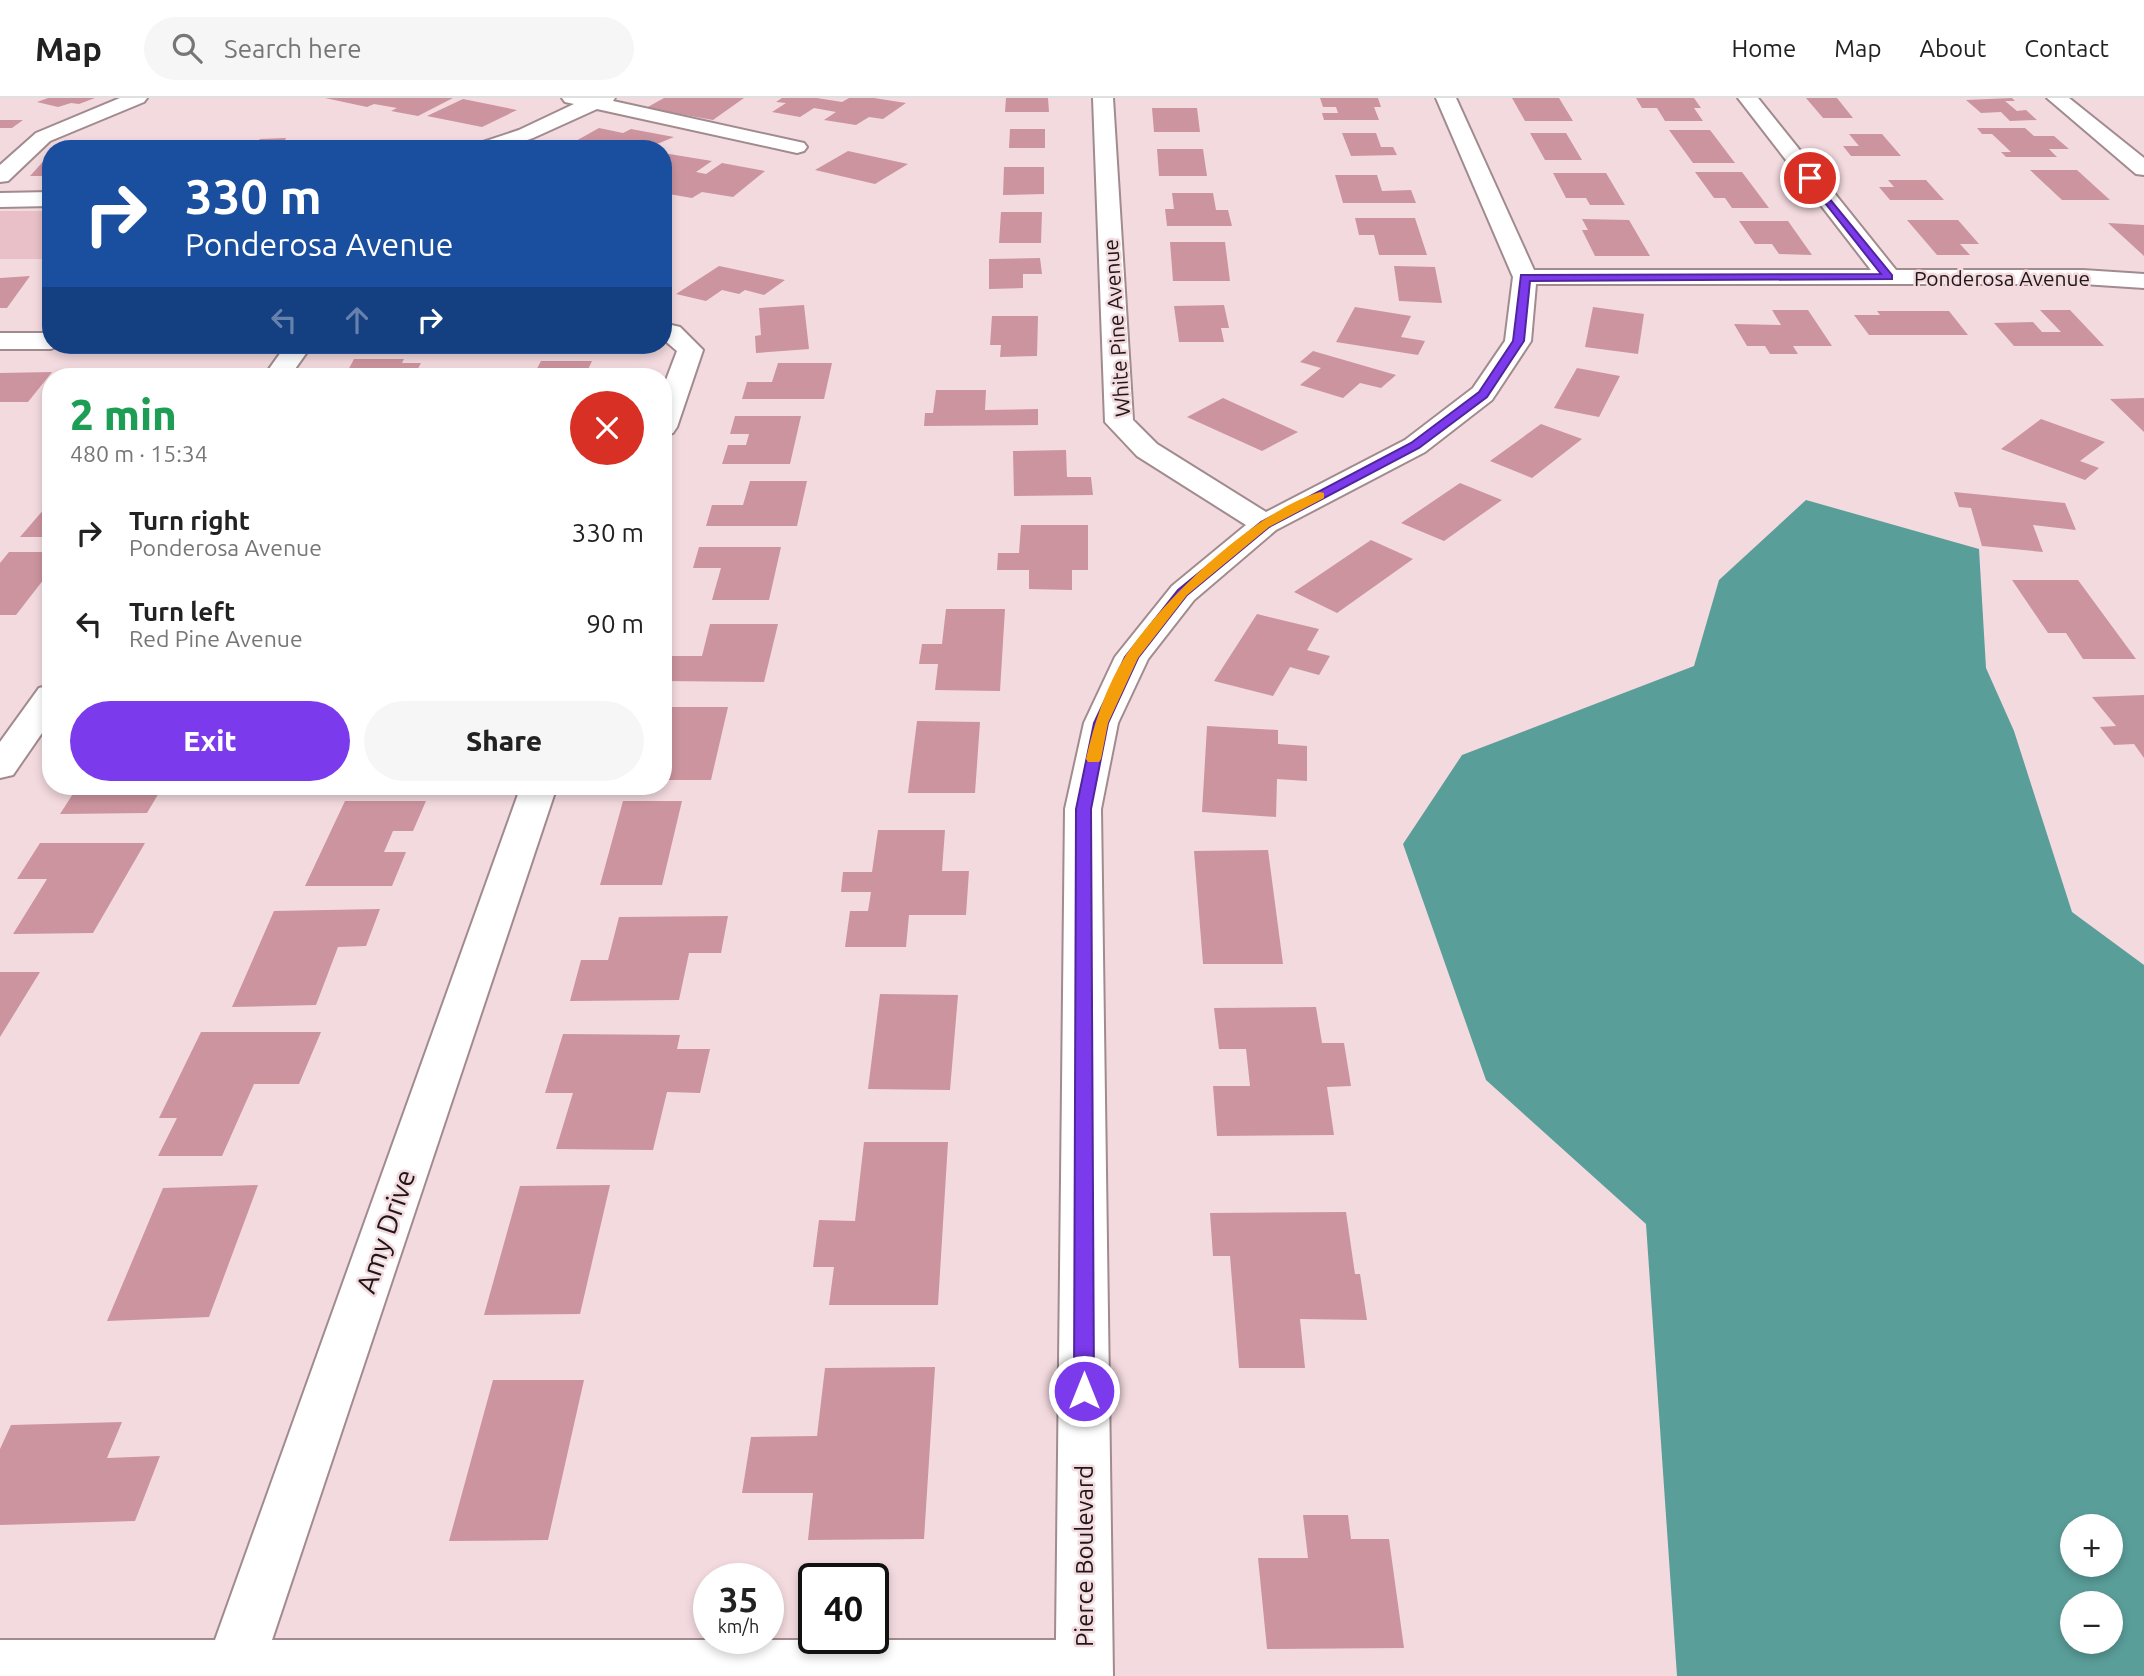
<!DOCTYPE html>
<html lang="en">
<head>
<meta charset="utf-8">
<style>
	body { margin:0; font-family:Ubuntu,sans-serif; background:#f6f6f6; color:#222; height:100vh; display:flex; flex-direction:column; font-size:26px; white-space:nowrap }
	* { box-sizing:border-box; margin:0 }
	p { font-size:23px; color:#767676 }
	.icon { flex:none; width:38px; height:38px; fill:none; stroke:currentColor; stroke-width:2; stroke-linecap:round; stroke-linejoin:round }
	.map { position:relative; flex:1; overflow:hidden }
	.side { position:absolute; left:42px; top:270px; width:630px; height:427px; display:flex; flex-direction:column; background:#fff; border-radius:28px; box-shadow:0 4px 10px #0003 }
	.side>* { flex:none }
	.guide { position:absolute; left:42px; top:42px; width:630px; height:214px; border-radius:28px; box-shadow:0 4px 10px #0003; background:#1a4fa0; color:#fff; overflow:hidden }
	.buttons { position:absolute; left:2060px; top:1416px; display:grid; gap:14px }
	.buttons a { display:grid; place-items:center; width:63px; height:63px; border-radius:50%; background:#fff; box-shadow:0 4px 10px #0003; font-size:35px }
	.speed { position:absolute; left:693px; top:1465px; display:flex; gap:14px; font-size:35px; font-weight:700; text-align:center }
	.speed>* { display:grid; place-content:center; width:91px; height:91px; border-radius:50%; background:#fff; box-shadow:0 4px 10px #0003; line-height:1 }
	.speed small { font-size:18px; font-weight:400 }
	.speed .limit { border:4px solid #111; border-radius:10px; background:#fff; color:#111 }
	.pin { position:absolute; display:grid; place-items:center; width:60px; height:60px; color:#fff; margin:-30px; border:4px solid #fff; border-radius:50%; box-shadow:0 2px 7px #0007 }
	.me { position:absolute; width:77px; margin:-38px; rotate:0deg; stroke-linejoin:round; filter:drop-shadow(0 0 5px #0008) }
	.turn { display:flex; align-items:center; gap:24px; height:147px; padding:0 28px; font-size:32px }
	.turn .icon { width:91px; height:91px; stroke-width:2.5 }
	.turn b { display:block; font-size:49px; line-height:60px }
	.lanes { display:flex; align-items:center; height:66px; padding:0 28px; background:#0003; justify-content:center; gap:35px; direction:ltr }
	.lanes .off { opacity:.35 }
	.round { display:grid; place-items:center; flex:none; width:74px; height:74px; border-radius:37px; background:#f6f6f6 }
	.headline { display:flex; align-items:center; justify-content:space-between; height:119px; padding:0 28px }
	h1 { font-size:42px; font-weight:800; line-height:52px; color:#1e9e55 }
	.button { display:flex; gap:14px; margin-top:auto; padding:14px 28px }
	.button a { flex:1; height:80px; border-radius:42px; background:#7c3aed; color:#fff; font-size:28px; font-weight:800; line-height:80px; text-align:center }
	.button a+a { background:#f6f6f6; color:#222 }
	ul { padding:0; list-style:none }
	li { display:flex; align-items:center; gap:21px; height:91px; padding:0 28px }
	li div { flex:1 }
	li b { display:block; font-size:26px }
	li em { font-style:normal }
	header { display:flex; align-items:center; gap:42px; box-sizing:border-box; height:98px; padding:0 35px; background:#fff; border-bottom:2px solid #e0e0e0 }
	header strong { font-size:33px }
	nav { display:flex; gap:38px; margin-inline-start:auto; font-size:24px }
	.search { width:490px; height:63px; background:#f6f6f6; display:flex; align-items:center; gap:18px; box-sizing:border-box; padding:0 24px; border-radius:38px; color:#767676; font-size:26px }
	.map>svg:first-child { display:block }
</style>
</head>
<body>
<header>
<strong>Map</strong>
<div class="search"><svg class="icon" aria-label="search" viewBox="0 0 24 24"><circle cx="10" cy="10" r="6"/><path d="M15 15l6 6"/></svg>Search here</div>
<nav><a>Home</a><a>Map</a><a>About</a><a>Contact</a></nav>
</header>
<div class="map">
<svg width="2144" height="1578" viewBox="0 0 2144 1578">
	<rect width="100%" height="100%" fill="#f3dadf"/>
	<path fill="#e9c0c7" d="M 0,113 L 51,113 L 51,161 L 0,161 Z"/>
	<path fill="#5a9e9a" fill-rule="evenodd" d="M 1806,402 L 1979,451 L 1986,570 L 2014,633 L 2072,814 L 2144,867 L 2144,1578 L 1677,1578 L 1646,1126 L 1486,982 L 1403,746 L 1462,657 L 1694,568 L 1719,482 ZM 2072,1428 L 2110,1428 L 2110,1466 L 2072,1466 ZM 2072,1505 L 2110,1505 L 2110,1544 L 2072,1544 Z"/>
	<path fill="#cc949f" d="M 48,0 L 95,0 L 79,6 L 71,5 L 58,9 L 37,4 Z
		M 325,0 L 453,0 L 418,18 L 391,13 L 397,10 L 374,6 L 367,9 Z
		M 664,0 L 744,0 L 713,22 L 646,10 Z
		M 782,0 L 817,0 L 842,4 L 849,0 L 874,0 L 906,5 L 883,21 L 869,19 L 856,27 L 824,22 L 836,14 L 814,10 L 800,19 L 772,14 L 786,5 L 776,4 Z
		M 1006,0 L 1048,0 L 1049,14 L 1005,14 Z
		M 1320,0 L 1378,0 L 1381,9 L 1374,9 L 1379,22 L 1324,22 L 1322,15 L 1338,15 L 1336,9 L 1323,9 Z
		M 1512,0 L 1559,0 L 1573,23 L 1525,23 Z
		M 1636,0 L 1694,0 L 1701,10 L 1694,10 L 1703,23 L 1665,23 L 1657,10 L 1642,10 Z
		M 1806,0 L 1837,0 L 1853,20 L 1823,20 Z
		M 2012,0 L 2015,3 L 2005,3 L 2017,13 L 2026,12 L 2037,22 L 2010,23 L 2001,14 L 1981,15 L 1966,2 Z
		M 463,1 L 517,12 L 482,29 L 427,18 Z
		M 1152,10 L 1197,10 L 1200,34 L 1154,34 Z
		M 0,22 L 23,22 L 12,30 L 0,30 Z
		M 599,30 L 623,35 L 631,31 L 674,39 L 645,51 L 590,51 L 595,48 L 574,44 Z
		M 1977,30 L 2025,30 L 2034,38 L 2054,38 L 2069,51 L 2049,51 L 2057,59 L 2006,59 L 2001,54 L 2011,54 L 1992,36 L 1982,36 Z
		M 1010,31 L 1045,31 L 1045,50 L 1009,50 Z
		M 1669,32 L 1710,32 L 1735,65 L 1693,65 Z
		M 1342,35 L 1376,35 L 1381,49 L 1393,49 L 1397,57 L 1351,58 Z
		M 1530,35 L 1566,35 L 1582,62 L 1545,62 Z
		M 1849,36 L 1882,36 L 1901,58 L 1851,58 L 1843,48 L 1859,48 Z
		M 286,40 L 285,42 L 322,42 L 315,51 L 190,51 L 195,45 L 257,44 L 260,41 Z
		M 186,43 L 180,51 L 116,51 L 121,45 Z
		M 91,44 L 85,51 L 55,51 L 60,45 Z
		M 1157,51 L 1203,51 L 1207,78 L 1159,78 Z
		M 848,53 L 908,66 L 875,86 L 815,72 Z
		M 51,55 L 51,78 L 30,78 Z
		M 663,55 L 712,63 L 696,74 L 706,76 L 722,65 L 765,73 L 733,99 L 702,94 L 692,100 L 663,95 Z
		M 1004,69 L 1044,69 L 1044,96 L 1003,97 Z
		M 2030,72 L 2077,72 L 2110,102 L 2062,102 Z
		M 1695,74 L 1742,74 L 1769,110 L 1732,110 L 1725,100 L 1714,100 Z
		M 1553,75 L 1606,75 L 1625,107 L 1590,107 L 1586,100 L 1566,100 Z
		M 1335,77 L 1377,77 L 1382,93 L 1411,92 L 1416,105 L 1343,105 Z
		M 1888,82 L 1926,82 L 1944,102 L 1890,102 L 1879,89 L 1894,89 Z
		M 1172,95 L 1213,95 L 1216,112 L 1228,112 L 1232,128 L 1167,128 L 1165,111 L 1174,111 Z
		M 1001,114 L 1042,114 L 1041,145 L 999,145 Z
		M 1355,120 L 1415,120 L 1427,157 L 1379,157 L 1374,137 L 1359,137 Z
		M 1582,121 L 1629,122 L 1650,158 L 1595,158 L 1582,132 L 1588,132 Z
		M 1907,122 L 1958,122 L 1979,146 L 1960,146 L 1970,157 L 1937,157 Z
		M 1739,123 L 1788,123 L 1812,157 L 1779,156 L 1772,146 L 1755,146 Z
		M 2108,125 L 2144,127 L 2144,158 Z
		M 1170,144 L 1225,144 L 1230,183 L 1173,183 Z
		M 1040,160 L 1042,176 L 1023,176 L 1023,190 L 989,191 L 989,161 Z
		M 719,168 L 785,182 L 764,197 L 745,192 L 739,196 L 722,192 L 706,203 L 676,196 Z
		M 1394,168 L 1435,169 L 1442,205 L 1399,203 Z
		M 30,178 L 7,210 L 0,210 L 0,180 Z
		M 804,207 L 809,251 L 756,255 L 755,238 L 761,237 L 759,210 Z
		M 1224,207 L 1229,230 L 1221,230 L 1224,244 L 1179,244 L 1174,208 Z
		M 1355,209 L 1411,218 L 1401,239 L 1425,243 L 1418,257 L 1336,244 Z
		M 1593,209 L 1644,216 L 1638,256 L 1585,249 Z
		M 1772,212 L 1808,212 L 1832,248 L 1793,248 L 1798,256 L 1770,256 L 1765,248 L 1747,248 L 1734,226 L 1781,227 Z
		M 2040,212 L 2070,212 L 2104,248 L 2014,248 L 1994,225 L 2033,224 L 2042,234 L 2061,234 Z
		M 1877,213 L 1949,213 L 1968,237 L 1869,237 L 1854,217 L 1880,217 Z
		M 992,218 L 1038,218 L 1037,258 L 1000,259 L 1001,247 L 990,247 Z
		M 1313,253 L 1396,277 L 1381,290 L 1360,285 L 1343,300 L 1300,287 L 1321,270 L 1300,264 Z
		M 354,261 L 404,261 L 402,265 L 421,265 L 414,278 L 345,278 Z
		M 541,263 L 592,263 L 585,278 L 533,278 Z
		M 778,265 L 832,265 L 824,301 L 742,301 L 747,284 L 772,284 Z
		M 1577,270 L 1620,278 L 1599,319 L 1554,310 Z
		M 202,273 L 199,278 L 138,278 L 140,275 Z
		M 52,274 L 28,304 L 0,304 L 0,275 Z
		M 936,292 L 986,292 L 985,312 L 1038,311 L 1038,327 L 924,328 L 925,315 L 933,315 Z
		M 1223,300 L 1298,334 L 1262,353 L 1187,319 Z
		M 2144,300 L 2144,334 L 2110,301 Z
		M 735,318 L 801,318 L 790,366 L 722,366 L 728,347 L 746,347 L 749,336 L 730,336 Z
		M 2041,321 L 2105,344 L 2080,363 L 2099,370 L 2085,382 L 2001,351 Z
		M 1541,326 L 1582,341 L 1532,380 L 1490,363 Z
		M 1066,352 L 1067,379 L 1091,379 L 1093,397 L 1014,398 L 1013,353 Z
		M 750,383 L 807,383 L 797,428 L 706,428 L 712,407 L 743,407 Z
		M 1460,385 L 1502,402 L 1444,443 L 1401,425 Z
		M 1954,394 L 2065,405 L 2076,432 L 2033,427 L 2043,454 L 1982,448 L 1971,410 L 1959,409 Z
		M 51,403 L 51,439 L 20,439 Z
		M 1021,427 L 1088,427 L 1088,472 L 1072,472 L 1072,492 L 1029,491 L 1029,472 L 997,472 L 998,455 L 1019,455 Z
		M 1371,442 L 1413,461 L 1337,515 L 1294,494 Z
		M 699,449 L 781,449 L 769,502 L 712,502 L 721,470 L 693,470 Z
		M 9,454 L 51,454 L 51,472 L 16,517 L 0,517 L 0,465 Z
		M 2012,482 L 2078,482 L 2136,561 L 2083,561 L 2066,535 L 2048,535 Z
		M 946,511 L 1005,511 L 1000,593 L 935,592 L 938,566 L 919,566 L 922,546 L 942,546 Z
		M 1257,516 L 1319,531 L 1307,552 L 1330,558 L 1319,577 L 1290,569 L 1273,598 L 1214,583 Z
		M 710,526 L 778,526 L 764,584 L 663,583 L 667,558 L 702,558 Z
		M 2144,597 L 2144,660 L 2134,646 L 2114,647 L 2100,629 L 2116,628 L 2092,599 Z
		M 663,609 L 728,609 L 711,682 L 663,682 Z
		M 917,623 L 980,624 L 975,695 L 908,695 Z
		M 1207,628 L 1278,632 L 1278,646 L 1307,648 L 1307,683 L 1277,681 L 1276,719 L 1202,714 Z
		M 78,688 L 163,688 L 147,715 L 60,716 Z
		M 345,703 L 426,703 L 413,733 L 393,733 L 384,754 L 406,754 L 392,788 L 305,788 Z
		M 623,703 L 682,703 L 662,787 L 600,787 Z
		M 878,732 L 945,732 L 942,773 L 969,773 L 966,817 L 909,817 L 906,849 L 845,849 L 850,813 L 868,813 L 871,794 L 841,794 L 843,774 L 872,774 Z
		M 40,745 L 145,745 L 93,835 L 13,836 L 47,781 L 17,781 Z
		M 1268,752 L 1283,866 L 1203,866 L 1194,753 Z
		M 380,811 L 366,848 L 338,849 L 316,907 L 232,909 L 274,813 Z
		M 728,818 L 721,855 L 689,855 L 679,902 L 570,903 L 581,862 L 608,862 L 619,819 Z
		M 0,874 L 40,874 L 0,939 Z
		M 880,896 L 958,897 L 950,992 L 868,991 Z
		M 1316,909 L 1322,945 L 1344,945 L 1351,988 L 1327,989 L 1334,1037 L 1217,1038 L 1213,988 L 1250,988 L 1246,951 L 1219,951 L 1214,910 Z
		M 201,934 L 321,934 L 299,986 L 254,986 L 222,1058 L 158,1058 L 177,1020 L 159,1020 Z
		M 563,936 L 680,937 L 677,951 L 710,951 L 700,995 L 667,994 L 653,1052 L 556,1051 L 573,995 L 545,995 Z
		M 864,1044 L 948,1044 L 938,1207 L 829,1207 L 834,1169 L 813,1169 L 819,1122 L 855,1123 Z
		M 258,1087 L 209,1219 L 107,1223 L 163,1090 Z
		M 610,1087 L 580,1216 L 484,1217 L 520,1088 Z
		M 1346,1114 L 1355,1176 L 1360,1176 L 1367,1222 L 1300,1221 L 1305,1270 L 1239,1270 L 1230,1158 L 1213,1158 L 1210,1115 Z
		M 935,1269 L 924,1441 L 808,1442 L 813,1395 L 742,1395 L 751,1339 L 817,1338 L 825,1270 Z
		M 493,1282 L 584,1282 L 548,1442 L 449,1443 Z
		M 122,1324 L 107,1360 L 160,1358 L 135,1423 L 0,1427 L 0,1351 L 11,1327 Z
		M 1303,1417 L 1348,1417 L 1351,1441 L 1389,1441 L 1404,1550 L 1267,1551 L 1258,1460 L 1308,1460 Z"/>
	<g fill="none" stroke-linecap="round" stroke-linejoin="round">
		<defs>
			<path id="minor" d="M 120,0 L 147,0 L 144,4 L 50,43 L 8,83 L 0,84 L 0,67 L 36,35 Z
				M 562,0 L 615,0 L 613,3 L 804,45 L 807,49 L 804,53 L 797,55 L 597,11 L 533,40 L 502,51 L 471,51 L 474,47 L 519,32 L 574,6 L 565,4 Z
				M 1093,0 L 1113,0 L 1133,322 L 1157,346 L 1266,414 L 1405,342 L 1473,290 L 1505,243 L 1513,179 L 1436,0 L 1456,0 L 1534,172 L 1871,172 L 1738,0 L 1758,0 L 1896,172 L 2083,172 L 2144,176 L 2144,190 L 2083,186 L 1536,186 L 1531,243 L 1492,302 L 1425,354 L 1276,432 L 1194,502 L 1148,561 L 1118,625 L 1101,711 L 1113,1578 L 0,1578 L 0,1542 L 215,1542 L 521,688 L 557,688 L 272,1542 L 1056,1542 L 1065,711 L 1084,625 L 1115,559 L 1172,488 L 1246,427 L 1137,358 L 1105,324 Z
				M 2047,0 L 2069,0 L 2144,60 L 2144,77 L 2136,76 Z
				M 51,94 L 51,108 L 0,109 L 0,95 Z
				M 663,225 L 680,229 L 703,252 L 677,329 L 673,335 L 663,337 L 663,290 L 677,253 L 663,241 Z
				M 0,235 L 51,235 L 51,247 L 61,247 L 51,251 L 0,251 Z
				M 286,247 L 312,247 L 290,278 L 264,278 Z
				M 51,587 L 51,622 L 13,677 L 0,680 L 0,644 L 39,590 Z"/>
		</defs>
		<use href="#minor" stroke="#a18b8f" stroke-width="4"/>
		<use href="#minor" fill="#fff" fill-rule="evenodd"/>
	</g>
	<path fill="#7c3aed" stroke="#51269a" stroke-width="2" d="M 1810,77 L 1892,177 L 1892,181 L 1530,183 L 1524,243 L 1487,299 L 1419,350 L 1269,429 L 1187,497 L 1138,560 L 1108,625 L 1091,711 L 1094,1293 L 1091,1300 L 1084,1302 L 1077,1300 L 1074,1293 L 1076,711 L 1094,625 L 1125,559 L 1178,492 L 1261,424 L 1411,345 L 1479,294 L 1513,243 L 1521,177 L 1881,176 L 1807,82 L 1806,80 Z"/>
	<path fill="#f59e0b" d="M 1320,394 L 1324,395 L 1324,400 L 1269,429 L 1187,497 L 1138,560 L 1108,625 L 1101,661 L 1099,664 L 1088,664 L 1086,661 C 1094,626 1106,588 1126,557 C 1164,501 1255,413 1320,394 Z"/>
	<g text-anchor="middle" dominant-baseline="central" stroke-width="5" stroke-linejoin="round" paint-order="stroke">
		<g font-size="21" fill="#1e1617" stroke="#f3dadf">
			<text x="2002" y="180">Ponderosa Avenue</text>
			<text transform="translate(1116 230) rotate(-94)">White Pine Avenue</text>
		</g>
		<g font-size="24" fill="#1e1617" stroke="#f3dadf">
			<text transform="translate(1084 1458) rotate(-90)">Pierce Boulevard</text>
		</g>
		<g font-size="28" fill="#1e1617" stroke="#f3dadf">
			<text transform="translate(385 1133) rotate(-71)">Amy Drive</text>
		</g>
	</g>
</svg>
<div class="buttons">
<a>+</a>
<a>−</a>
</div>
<div class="speed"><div>35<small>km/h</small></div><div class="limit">40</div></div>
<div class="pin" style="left:1810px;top:80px;background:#d93025"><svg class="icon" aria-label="arrive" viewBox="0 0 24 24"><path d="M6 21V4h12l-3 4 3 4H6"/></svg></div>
<svg class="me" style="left:1084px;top:1293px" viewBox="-20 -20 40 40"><circle r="17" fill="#7c3aed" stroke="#fff" stroke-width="3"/><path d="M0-11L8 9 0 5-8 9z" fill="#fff"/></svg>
<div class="guide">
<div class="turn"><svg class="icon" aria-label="right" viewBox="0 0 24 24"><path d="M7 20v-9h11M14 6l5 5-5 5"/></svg><div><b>330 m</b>Ponderosa Avenue</div></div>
<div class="lanes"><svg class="icon off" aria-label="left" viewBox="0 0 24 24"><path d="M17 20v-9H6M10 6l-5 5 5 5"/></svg><svg class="icon off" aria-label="ahead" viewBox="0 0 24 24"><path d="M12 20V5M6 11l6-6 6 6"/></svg><svg class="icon" aria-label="right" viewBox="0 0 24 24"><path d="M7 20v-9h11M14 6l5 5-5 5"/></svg></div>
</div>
<section class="side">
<div class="headline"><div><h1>2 min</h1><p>480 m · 15:34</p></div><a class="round" style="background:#d93025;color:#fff"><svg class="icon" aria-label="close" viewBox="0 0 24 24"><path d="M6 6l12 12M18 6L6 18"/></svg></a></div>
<ul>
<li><svg class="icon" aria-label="right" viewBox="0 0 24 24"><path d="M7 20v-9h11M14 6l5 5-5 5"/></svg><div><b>Turn right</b><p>Ponderosa Avenue</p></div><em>330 m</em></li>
<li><svg class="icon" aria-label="left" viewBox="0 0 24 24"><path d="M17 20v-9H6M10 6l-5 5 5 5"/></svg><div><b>Turn left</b><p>Red Pine Avenue</p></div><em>90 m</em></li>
</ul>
<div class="button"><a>Exit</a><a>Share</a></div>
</section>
</div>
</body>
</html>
